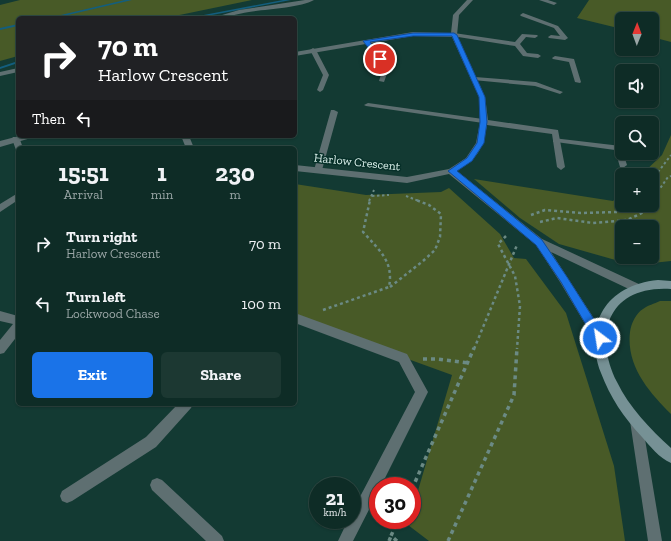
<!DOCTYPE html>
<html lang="en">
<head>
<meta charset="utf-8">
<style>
	body { margin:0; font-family:"Zilla Slab",serif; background:#1c3832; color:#f1f3f6; height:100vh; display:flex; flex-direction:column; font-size:15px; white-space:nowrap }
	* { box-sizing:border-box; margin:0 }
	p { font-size:13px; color:#9ba7a7 }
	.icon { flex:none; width:22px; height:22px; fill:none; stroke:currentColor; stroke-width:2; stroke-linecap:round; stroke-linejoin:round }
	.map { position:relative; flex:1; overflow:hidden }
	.side { position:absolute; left:16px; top:146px; width:281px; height:260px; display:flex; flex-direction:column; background:#0e2c26; border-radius:6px; box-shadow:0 1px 3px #0004,0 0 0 1px #2e4843 }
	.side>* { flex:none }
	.guide { position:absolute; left:16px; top:16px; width:281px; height:122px; border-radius:6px; box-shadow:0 1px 3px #0004,0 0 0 1px #2e4843; background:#202124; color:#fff; overflow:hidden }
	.needle { width:26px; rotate:1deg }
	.buttons { position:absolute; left:615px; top:12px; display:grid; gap:8px }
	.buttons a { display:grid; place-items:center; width:44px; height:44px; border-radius:6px; background:#0e2c26; box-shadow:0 1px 3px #0004,0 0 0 1px #2e4843; font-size:20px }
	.speed { position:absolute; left:309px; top:477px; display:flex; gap:8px; font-size:20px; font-weight:700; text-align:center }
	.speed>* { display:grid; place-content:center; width:52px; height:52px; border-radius:50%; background:#0e2c26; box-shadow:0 1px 3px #0004,0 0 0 1px #2e4843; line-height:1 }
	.speed small { font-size:10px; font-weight:400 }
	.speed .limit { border:6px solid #d22; background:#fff; color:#111 }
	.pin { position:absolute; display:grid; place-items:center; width:34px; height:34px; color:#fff; margin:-17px; border:2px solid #fff; border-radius:50%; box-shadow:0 1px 4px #0007 }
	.me { position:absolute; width:44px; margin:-22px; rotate:329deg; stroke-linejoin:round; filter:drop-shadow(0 0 3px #0008) }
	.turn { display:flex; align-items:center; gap:14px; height:84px; padding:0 16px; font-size:18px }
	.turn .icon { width:52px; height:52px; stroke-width:2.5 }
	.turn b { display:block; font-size:28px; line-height:34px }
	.then { display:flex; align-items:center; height:38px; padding:0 16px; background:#0003; gap:8px; font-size:15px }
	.eta { display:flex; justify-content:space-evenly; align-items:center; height:68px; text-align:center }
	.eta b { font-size:24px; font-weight:700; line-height:28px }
	.cta { display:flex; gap:8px; margin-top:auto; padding:8px 16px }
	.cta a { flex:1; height:46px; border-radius:6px; background:#1a73e8; color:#fff; font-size:16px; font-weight:700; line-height:46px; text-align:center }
	.cta a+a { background:#1c3832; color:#f1f3f6 }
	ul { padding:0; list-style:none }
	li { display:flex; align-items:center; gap:12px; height:60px; padding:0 16px }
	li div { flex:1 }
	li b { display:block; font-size:15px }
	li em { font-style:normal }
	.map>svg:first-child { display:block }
</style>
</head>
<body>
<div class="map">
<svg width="671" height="541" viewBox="0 0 671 541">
	<rect width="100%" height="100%" fill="#133a33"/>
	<path fill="#485a27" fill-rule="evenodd" d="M 20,0 L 252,0 L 165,18 L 18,18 L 18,56 L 0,61 L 0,5 Z
		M 589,0 L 671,0 L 671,42 L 652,37 L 652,19 L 622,19 L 622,29 L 577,18 Z
		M 671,135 L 671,261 L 633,265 L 559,244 L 520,218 L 474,179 L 613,201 L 622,192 L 622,205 L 652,205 L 652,175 L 641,175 L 662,155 ZM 622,227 L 652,227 L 652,257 L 622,257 Z
		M 295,184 L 366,195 L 441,192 L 449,188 L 500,234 L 514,258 L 526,259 L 566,313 L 614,466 L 625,541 L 429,541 L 408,525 L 409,520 L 412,520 L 412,511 L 452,375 L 295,318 Z
		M 660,301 L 671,301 L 671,414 C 649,392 626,366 630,332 C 631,324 636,313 643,309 C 648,305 654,304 660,301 Z"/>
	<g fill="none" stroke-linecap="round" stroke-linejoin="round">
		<path fill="#135e7e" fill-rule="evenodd" d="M 125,0 L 132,0 L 55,18 L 48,18 Z
			M 283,0 L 291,0 L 196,18 L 188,18 Z
			M 18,24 L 18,26 L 0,30 L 0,28 Z
			M 18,61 L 18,63 L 0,69 L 0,67 Z"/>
		<path stroke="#6b8a84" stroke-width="2" stroke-dasharray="2.5 2.5" stroke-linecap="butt" d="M 652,180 L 671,155
			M 372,196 L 389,195
			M 406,196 L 419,201
			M 652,200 L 668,177 L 671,176
			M 369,201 L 374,190"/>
		<path stroke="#6b8a84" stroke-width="2.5" stroke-dasharray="3 3" stroke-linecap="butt" d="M 531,215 L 545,210 L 581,213 L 617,212 L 632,205
			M 540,222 L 557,218 L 593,223 L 627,220 L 644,212 L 649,205
			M 506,236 L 498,244 L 515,276 L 520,306 L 517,349
			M 390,287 L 423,261 L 435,250 L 440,237 L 441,214 L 429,205 L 416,200
			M 323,310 L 389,287 C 394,261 379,250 363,232 L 370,200
			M 474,349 L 517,245"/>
		<path stroke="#6b8a84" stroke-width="3.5" stroke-dasharray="4 4" stroke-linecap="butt" d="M 423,359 L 437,359 L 468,363
			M 412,489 L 474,348
			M 389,541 L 391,536
			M 397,541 L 391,536 L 398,520
			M 448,541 L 514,395 L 517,348"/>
		<path fill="#5e6f71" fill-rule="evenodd" d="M 539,0 L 548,0 L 557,3 L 554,5 Z
			M 523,13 L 558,26 L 568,38 L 565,40 L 549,38 L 548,37 L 551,35 L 560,36 L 554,28 L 521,16 L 520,15 Z
			M 454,33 L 515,42 L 522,34 L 537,35 L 538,36 L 535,38 L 526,37 L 520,44 L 527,53 L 538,54 L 541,56 L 538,58 L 523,56 L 515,46 L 452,36 L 451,35 Z
			M 364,40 L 368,40 L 389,68 L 384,82 L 379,81 L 383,68 L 363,41 Z
			M 313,48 L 316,50 L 329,75 L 323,90 L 320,92 L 317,90 L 323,75 L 310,50 Z
			M 555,56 L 574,59 L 581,82 L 580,83 L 575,82 L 569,62 L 553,59 L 552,58 Z
			M 475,77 L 536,82 L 563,92 L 560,94 L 535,86 L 473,80 L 472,79 Z
			M 368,103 L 483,119 L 487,121 L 483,123 L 366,106 L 364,105 Z
			M 331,110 L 334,110 L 338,112 L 322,170 L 318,173 L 314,170 Z
			M 13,137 L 19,137 L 23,148 L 18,148 L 18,150 L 16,150 L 12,139 Z
			M 553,138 L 621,146 L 627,165 L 623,168 L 620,167 L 615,150 L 556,142 L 553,142 Z
			M 18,193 L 18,200 L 0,212 L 0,204 Z
			M 178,404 L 193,404 L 191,408 L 156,447 L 72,501 L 67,503 L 62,501 L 60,496 L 62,491 L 146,437 Z
			M 157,478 L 162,480 L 222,536 L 224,541 L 206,541 L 152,490 L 150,485 L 152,480 Z"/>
		<path fill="#5e6f71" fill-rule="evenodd" d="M 305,0 L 314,0 C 300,8 266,9 249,12 C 237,14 225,18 212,18 L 239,10 Z
			M 467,0 L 473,0 L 459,15 L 457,35 L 485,97 L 488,120 L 558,130 L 565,167 L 561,170 L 557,167 L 552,134 L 487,125 C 483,149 478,158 457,171 L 542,239 L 641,285 L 642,288 L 641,291 L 637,292 L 633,291 L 551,252 L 604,334 L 606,338 L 604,342 L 600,343 L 596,342 L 560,282 L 536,245 L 449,174 L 407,183 L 295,171 L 295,165 L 407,177 L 449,169 L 466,158 L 476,143 L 480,122 L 479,97 L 452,37 L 413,36 L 295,56 L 295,52 L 413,32 L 451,33 L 453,15 Z
			M 18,68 L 18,72 L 0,76 L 0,72 Z
			M 19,136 L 32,136 L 31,138 L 0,147 L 0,141 Z
			M 181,136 L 189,136 L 194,148 L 186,148 Z
			M 0,311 L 18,316 L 18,335 L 4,353 L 0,354 L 0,340 L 13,324 L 0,321 Z
			M 295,313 L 407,354 L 428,392 L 381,486 L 378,486 L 378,492 L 353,541 L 338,541 L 348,520 L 352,520 L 352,512 L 415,392 L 399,362 L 295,323 Z
			M 636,415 L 640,417 L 642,421 L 662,541 L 648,541 L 630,421 L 632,417 Z"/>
		<path fill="#769195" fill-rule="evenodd" d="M 658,280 L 671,281 L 671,289 C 610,285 592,332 617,382 C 629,407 650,429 671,448 L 671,463 C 659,458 650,446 642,437 C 624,418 610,397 601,373 C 583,324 606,285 658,280 Z"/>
	</g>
	<path fill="#1a73e8" stroke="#114b97" d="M 413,33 L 454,33 L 457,35 L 485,97 L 487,122 L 484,143 L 472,161 L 457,171 L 542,240 L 567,277 L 604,335 L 605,338 L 604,342 L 600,343 L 596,342 L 561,282 L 536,245 L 448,171 L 467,158 L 477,143 L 480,122 L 479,97 L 452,36 L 413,36 L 370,42 L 382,59 L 380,60 L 378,60 L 363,41 Z"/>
	<g text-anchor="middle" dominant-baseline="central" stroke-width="3" stroke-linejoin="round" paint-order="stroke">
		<g font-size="12" fill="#def3ee" stroke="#073029">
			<text transform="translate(357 162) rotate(6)">Harlow Crescent</text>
		</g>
	</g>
</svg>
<div class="buttons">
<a><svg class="needle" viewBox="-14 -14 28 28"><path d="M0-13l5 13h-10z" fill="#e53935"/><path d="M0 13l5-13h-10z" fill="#9ba7a7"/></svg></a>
<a><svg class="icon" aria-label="sound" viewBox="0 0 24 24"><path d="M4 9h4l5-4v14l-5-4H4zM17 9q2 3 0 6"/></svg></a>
<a><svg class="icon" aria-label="search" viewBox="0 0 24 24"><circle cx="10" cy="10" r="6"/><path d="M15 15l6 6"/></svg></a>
<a>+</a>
<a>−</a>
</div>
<div class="speed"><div>21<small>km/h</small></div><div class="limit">30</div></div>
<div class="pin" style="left:380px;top:59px;background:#d93025"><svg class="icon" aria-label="arrive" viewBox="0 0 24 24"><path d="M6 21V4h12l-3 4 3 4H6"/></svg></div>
<svg class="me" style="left:600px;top:338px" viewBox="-20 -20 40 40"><circle r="17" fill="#1a73e8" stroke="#fff" stroke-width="3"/><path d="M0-11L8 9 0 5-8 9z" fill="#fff"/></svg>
<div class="guide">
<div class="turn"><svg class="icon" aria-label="right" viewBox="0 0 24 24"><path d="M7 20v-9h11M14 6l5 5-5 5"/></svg><div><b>70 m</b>Harlow Crescent</div></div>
<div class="then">Then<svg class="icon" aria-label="left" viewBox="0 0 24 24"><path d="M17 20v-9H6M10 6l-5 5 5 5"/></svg></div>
</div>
<section class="side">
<div class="eta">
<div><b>15:51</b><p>Arrival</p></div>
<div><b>1</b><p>min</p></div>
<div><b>230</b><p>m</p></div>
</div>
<ul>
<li><svg class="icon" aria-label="right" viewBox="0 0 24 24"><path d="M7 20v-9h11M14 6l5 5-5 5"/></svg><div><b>Turn right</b><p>Harlow Crescent</p></div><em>70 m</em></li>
<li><svg class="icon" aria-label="left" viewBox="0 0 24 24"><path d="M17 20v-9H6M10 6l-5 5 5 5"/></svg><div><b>Turn left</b><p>Lockwood Chase</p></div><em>100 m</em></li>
</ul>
<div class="cta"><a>Exit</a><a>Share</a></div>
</section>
</div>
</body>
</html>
